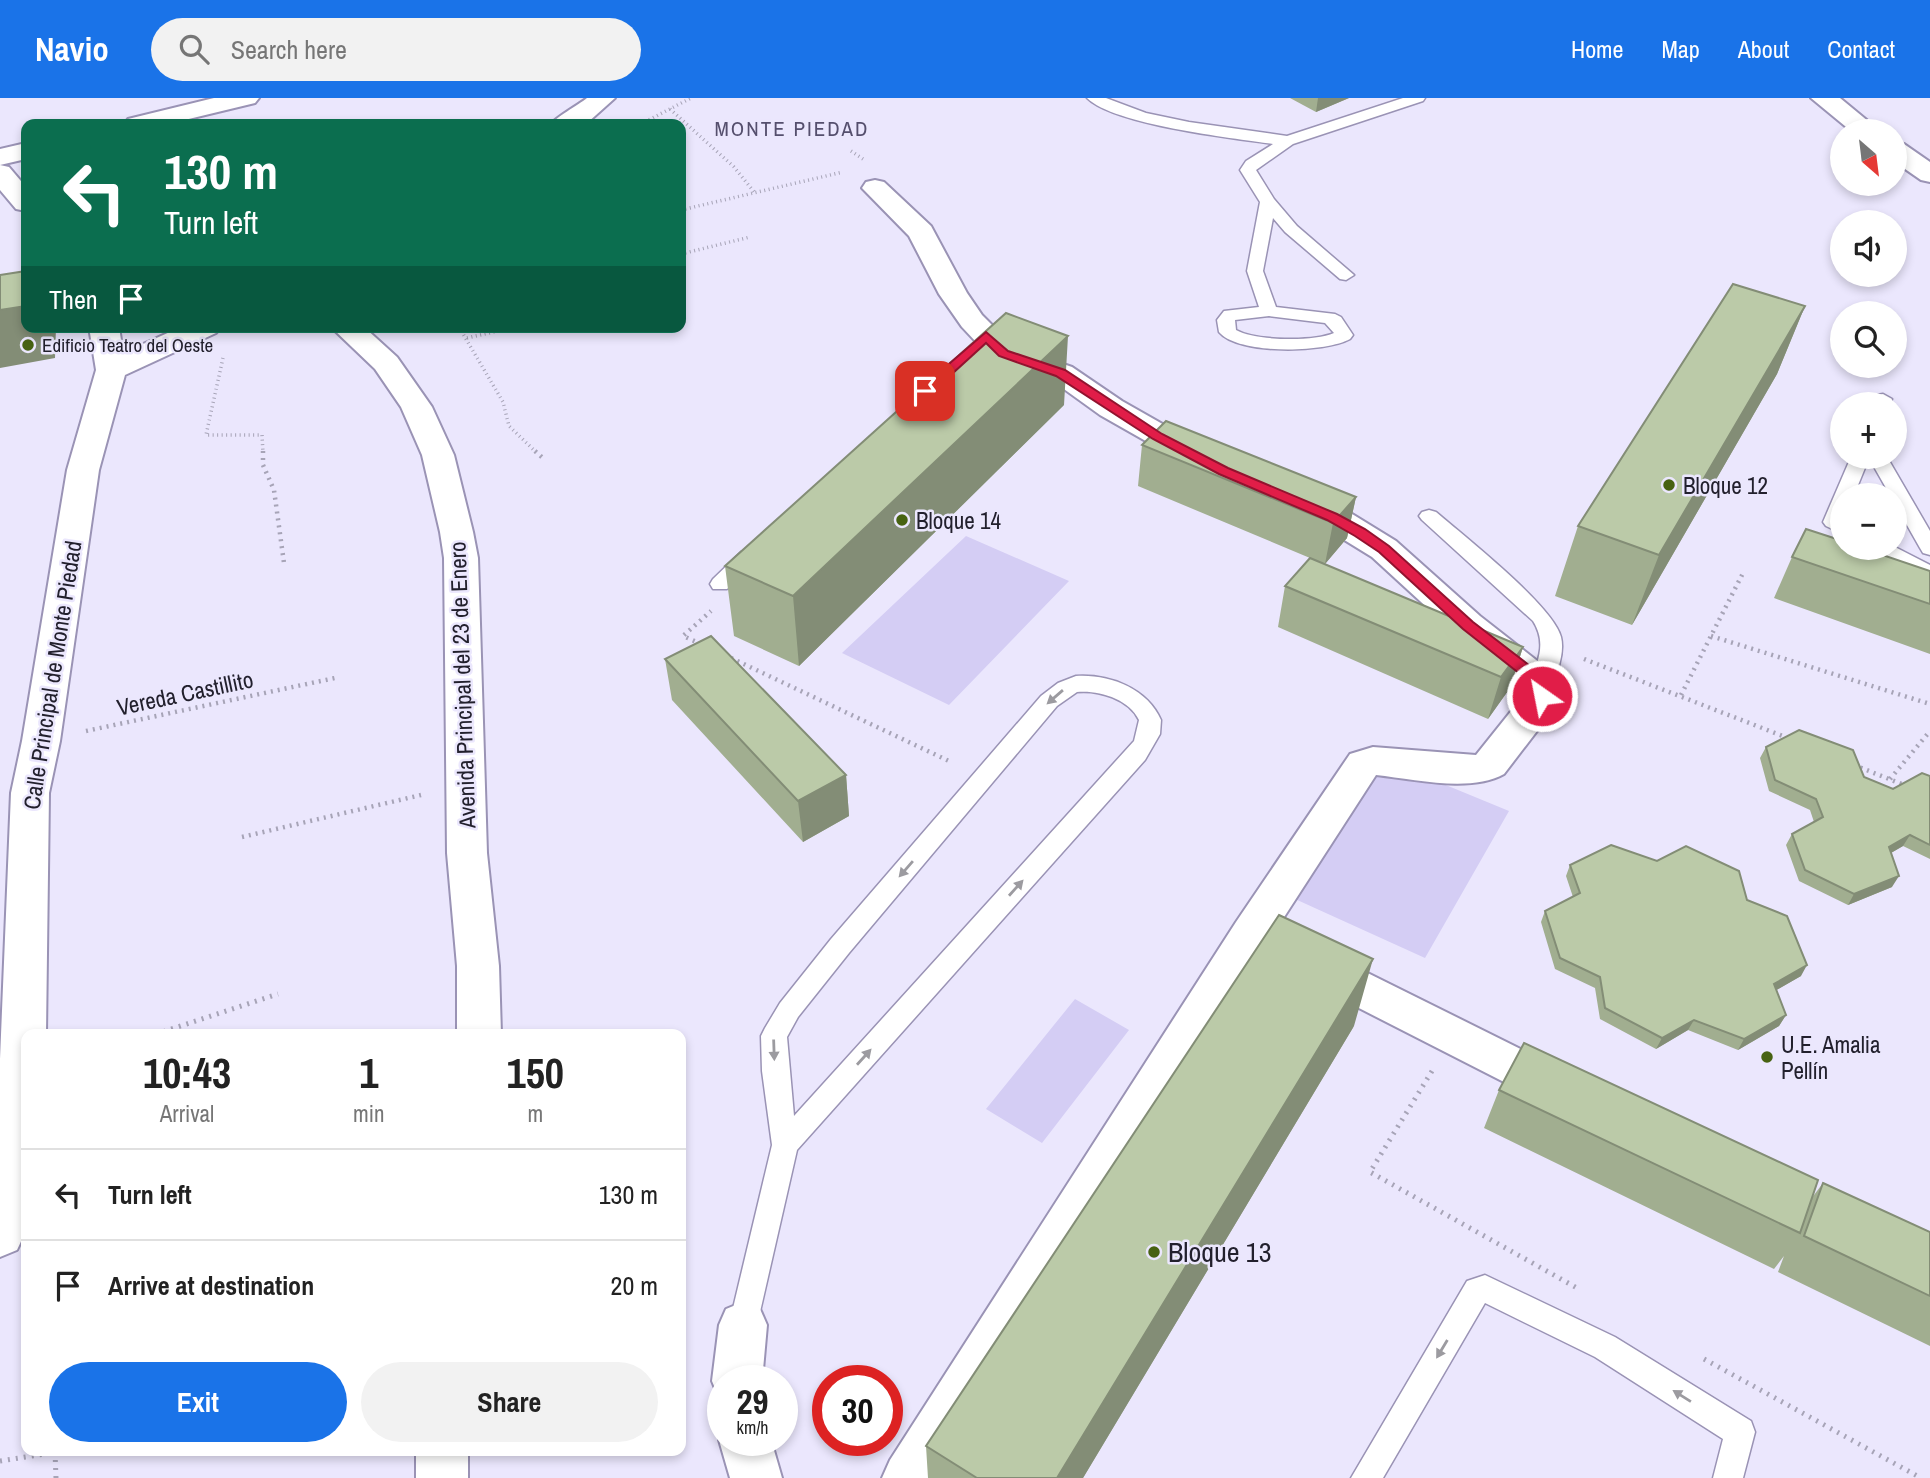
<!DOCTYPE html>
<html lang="en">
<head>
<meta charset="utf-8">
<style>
	body { margin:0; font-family:"Archivo Narrow",sans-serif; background:#f2f2f2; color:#222; height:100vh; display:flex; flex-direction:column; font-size:26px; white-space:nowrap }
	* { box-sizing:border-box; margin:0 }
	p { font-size:23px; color:#767676 }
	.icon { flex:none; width:38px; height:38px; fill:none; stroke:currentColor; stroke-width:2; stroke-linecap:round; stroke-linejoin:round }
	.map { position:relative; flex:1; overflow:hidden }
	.drawer { position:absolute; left:21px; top:931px; width:665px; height:427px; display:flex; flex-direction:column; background:#fff; border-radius:14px; box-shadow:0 4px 10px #0003 }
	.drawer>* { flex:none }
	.banner { position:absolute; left:21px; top:21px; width:665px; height:214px; border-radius:14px; box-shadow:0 4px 10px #0003; background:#0b6e4f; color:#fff; overflow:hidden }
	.needle { width:46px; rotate:152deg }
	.controls { position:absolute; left:1830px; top:21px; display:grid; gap:14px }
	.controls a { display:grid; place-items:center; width:77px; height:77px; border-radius:50%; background:#fff; box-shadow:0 4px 10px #0003; font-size:35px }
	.speed { position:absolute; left:707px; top:1267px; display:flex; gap:14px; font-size:35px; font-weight:700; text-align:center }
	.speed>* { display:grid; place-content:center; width:91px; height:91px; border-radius:50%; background:#fff; box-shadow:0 4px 10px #0003; line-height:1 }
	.speed small { font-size:18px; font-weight:400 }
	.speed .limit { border:10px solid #d22; background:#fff; color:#111 }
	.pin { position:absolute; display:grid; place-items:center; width:60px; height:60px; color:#fff; margin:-30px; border-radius:14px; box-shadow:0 4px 10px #0006 }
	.me { position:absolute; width:77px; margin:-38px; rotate:327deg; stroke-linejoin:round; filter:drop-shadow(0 0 5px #0008) }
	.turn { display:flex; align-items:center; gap:24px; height:147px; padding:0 28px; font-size:32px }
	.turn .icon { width:91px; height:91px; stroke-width:2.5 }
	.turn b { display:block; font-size:49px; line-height:60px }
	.then { display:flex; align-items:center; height:66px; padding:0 28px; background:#0003; gap:14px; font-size:26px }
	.eta { display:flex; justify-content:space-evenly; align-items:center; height:119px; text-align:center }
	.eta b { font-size:42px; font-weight:800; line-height:49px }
	.cta { display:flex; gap:14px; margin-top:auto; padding:14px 28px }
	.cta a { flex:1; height:80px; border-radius:42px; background:#1a73e8; color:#fff; font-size:28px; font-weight:800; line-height:80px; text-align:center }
	.cta a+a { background:#f2f2f2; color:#222 }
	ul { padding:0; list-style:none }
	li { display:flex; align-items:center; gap:21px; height:91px; padding:0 28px; border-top:2px solid #e0e0e0 }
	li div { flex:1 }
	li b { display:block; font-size:26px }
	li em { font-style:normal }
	header { display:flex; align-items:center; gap:42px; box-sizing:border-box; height:98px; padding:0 35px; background:#1a73e8; color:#fff }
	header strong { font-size:33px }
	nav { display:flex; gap:38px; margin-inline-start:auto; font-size:24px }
	.search { width:490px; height:63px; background:#f2f2f2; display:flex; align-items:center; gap:18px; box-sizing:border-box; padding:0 24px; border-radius:38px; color:#767676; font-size:26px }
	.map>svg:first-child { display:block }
</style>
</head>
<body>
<header>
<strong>Navio</strong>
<div class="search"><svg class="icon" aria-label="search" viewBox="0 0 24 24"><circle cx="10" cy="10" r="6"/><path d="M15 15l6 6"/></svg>Search here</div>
<nav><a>Home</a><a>Map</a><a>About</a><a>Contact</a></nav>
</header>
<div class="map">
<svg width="1930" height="1380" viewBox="0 0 1930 1380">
	<rect width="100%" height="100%" fill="#ebe7fd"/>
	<path fill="#d4cdf4" d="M 966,438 L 1069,483 L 949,607 L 842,555 Z
		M 1385,662 L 1509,713 L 1425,860 L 1295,801 Z
		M 1075,901 L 1129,932 L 1042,1045 L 986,1011 Z"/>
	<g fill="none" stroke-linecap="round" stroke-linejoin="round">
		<defs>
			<path id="lane" d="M 1087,0 L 1106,0 L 1146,15 L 1189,24 L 1287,38 L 1403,0 L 1425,0 L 1423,3 L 1293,46 L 1256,72 L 1274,101 L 1297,128 L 1354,177 L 1346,182 L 1340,181 L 1285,134 L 1273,120 L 1263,173 L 1276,209 L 1335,216 L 1341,219 L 1353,237 L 1350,241 C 1325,255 1238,257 1219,234 L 1217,222 L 1224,213 L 1259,209 L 1247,173 L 1260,104 L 1240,72 L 1246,63 L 1273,46 C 1233,40 1114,27 1087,0 ZM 1269,218 L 1325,225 L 1334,235 C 1313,244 1256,243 1236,232 L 1235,222 Z
				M 1883,296 L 1892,301 L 1890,306 L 1872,306 L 1877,297 Z
				M 1851,359 L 1887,359 L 1930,433 L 1930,457 L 1923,455 L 1920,450 L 1895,406 L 1895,397 L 1890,397 L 1869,360 L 1854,397 L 1843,397 L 1843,436 L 1826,428 L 1823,424 Z
				M 1429,412 L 1436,414 C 1464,438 1553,508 1561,539 C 1565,555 1557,577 1549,590 L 1541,593 L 1533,590 L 1530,585 C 1538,563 1547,545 1533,523 L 1422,422 L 1419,418 L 1422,414 Z
				M 1895,449 L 1930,467 L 1930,483 L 1874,455 L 1871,450 Z
				M 748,452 L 755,454 L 758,459 L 755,464 L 727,491 L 713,491 L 710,486 L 713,481 L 741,454 Z
				M 1076,578 C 1109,576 1147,590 1161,622 L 1160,636 L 1145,662 L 797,1052 L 757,1227 L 753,1237 L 743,1241 L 733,1237 L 729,1227 L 772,1047 L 762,973 L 761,938 L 765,930 L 780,905 L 831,841 L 1041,598 L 1058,585 ZM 1077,594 C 1099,592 1129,601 1139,622 L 1134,643 L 794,1018 L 787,939 L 798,919 L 849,855 L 1057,608 Z
				M 1485,1177 L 1615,1239 L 1751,1323 L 1755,1334 L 1743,1380 L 1713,1380 L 1723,1341 L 1595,1259 L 1485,1205 L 1383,1380 L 1351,1380 L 1467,1183 Z"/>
			<path id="street" d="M 214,0 L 259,0 L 255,5 L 168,26 L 124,26 L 128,21 Z
				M 587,0 L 615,0 L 586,26 L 551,26 C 555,20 578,7 587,0 Z
				M 1811,0 L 1840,0 L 1880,33 L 1851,33 Z
				M 1895,44 L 1904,46 L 1930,64 L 1930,84 L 1921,82 L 1895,64 Z
				M 26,45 L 26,61 L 0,67 L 0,51 Z
				M 0,67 L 9,69 L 26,89 L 26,113 L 16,111 L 0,92 Z
				M 875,82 L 884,84 L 931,128 L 967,195 L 982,217 L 1014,249 L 1072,269 L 1122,303 L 1210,353 L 1215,360 L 1210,367 L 1199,370 L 1188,367 L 1100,317 L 1050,281 L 992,261 L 962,229 L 939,196 L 909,138 L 862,90 L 866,84 Z
				M 89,229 L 119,229 L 123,255 L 181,229 L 221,229 L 216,235 L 125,277 L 99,372 L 60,643 L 49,695 L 46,936 L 26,936 L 26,1114 L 24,1137 L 17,1152 L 0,1159 L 0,961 L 11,695 L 22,643 L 67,372 L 96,272 Z
				M 331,229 L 364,229 L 397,259 L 432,309 L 454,357 L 473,434 L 478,460 L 487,755 L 499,868 L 501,936 L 457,936 L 457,868 L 447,755 L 444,460 L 440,434 L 422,357 L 401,309 L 375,271 Z
				M 1302,396 L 1344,411 L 1396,443 L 1480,518 L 1554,576 L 1561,591 L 1550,616 L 1504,676 C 1471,695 1413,681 1376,677 L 1277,830 L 1575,978 L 1581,991 L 1575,1004 L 1559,1010 L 1543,1004 L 1259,859 L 938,1380 L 882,1380 L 890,1362 L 1236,824 L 1350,656 L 1373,649 L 1476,657 L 1520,602 L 1525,591 L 1456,536 L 1372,459 L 1320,427 L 1290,413 L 1286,406 L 1290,399 Z
				M 743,1204 L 760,1211 L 767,1227 L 762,1283 L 723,1283 L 723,1301 L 719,1300 L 712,1283 L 719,1227 L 726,1211 Z
				M 723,1334 L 723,1342 L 771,1342 L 782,1380 L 730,1380 L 719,1342 Z
				M 416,1353 L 468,1353 L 468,1380 L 416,1380 Z"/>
		</defs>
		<use href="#lane" stroke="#9a93b5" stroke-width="3"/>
		<use href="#street" stroke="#9a93b5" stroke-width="4"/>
		<path stroke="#a7a4b7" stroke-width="3.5" stroke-dasharray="1 3.5" stroke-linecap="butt" d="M 670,11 L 734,69 L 755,95
			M 641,26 L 691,0
			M 851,53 L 863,61
			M 681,112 L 843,74
			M 681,156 L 750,139
			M 459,229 L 503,304 L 509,328 L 537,355
			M 467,240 L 515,229
			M 223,260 L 206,337 L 262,337 L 263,355"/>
		<path stroke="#a7a4b7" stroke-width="4.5" stroke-dasharray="2 5" stroke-linecap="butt" d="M 263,353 L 263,367 L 274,392 L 284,465
			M 535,353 L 544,361
			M 1711,538 L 1930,606
			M 701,546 L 683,538 L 711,513
			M 731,560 L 951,664
			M 1584,561 L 1788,640
			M 1681,597 L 1743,475
			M 86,633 L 335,580
			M 1854,667 L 1904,687
			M 1890,681 L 1930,633
			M 242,739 L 421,697"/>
		<path stroke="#a7a4b7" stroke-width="5" stroke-dasharray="2 6" stroke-linecap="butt" d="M 156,936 L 278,896
			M 1432,973 L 1370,1074 L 1577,1190
			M 1704,1261 L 1921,1380
			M 55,1354 L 56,1380
			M 0,1363 L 64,1353"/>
		<use href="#lane" fill="#fff" fill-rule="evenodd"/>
		<use href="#street" fill="#fff" fill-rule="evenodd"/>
	</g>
	<path fill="#a1ae90" d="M 1290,0 L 1349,0 L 1316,14 Z
		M 1805,208 L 1777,276 L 1632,527 L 1555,498 L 1578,428 Z
		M 1064,307 L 799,568 L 734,538 L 725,468 Z
		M 1142,347 L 1356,399 L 1347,440 L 1325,466 L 1523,549 L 1510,590 L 1488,621 L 1278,529 L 1285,488 L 1310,460 L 1138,388 Z
		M 1792,459 L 1930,473 L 1930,556 L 1774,500 Z
		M 665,561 L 846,677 L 849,718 L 803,744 L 672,602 Z
		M 1766,649 L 1864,679 L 1893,691 L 1930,678 L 1930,761 L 1903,748 L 1891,755 L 1892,789 L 1848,807 L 1799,783 L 1786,747 L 1792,736 L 1814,724 L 1810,712 L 1769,693 L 1760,660 Z
		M 1570,767 L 1747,802 L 1801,878 L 1776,892 L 1786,917 L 1779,928 L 1738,952 L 1688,932 L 1656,951 L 1600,921 L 1595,890 L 1555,871 L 1541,824 L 1545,813 L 1573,799 L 1566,778 Z
		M 1354,928 L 1083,1380 L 928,1380 L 926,1348 Z
		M 1499,992 L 1811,1101 L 1823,1085 L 1930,1134 L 1930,1248 L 1778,1174 L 1784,1158 L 1774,1171 L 1484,1030 Z"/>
	<path fill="#838d76" d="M 1318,0 L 1349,0 L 1316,14 Z
		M 26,208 L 26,229 L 56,229 L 55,260 L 0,270 L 0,212 Z
		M 1805,208 L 1777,276 L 1632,527 L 1659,457 Z
		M 1068,238 L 1064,307 L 799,568 L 793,498 Z
		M 1356,399 L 1347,440 L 1325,466 L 1333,425 Z
		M 1523,549 L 1510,590 L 1488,621 L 1501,579 Z
		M 846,677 L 849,718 L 803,744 L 798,703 Z
		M 1910,737 L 1903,748 L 1882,760 L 1889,749 Z
		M 1899,778 L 1892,789 L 1848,807 L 1854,796 Z
		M 1373,861 L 1354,928 L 1083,1380 L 1057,1380 Z
		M 1807,867 L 1801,878 L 1768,897 L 1774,886 Z
		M 1786,917 L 1779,928 L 1738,952 L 1744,941 Z
		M 1694,922 L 1688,932 L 1656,951 L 1662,940 Z"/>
	<path fill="#bbcaa8" stroke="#838d76" stroke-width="2" d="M 26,173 L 26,208 L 0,212 L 0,177 Z
		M 1733,186 L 1805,208 L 1659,457 L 1578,428 Z
		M 1006,215 L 1068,238 L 793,498 L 725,468 Z
		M 1166,323 L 1356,399 L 1333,425 L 1142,347 Z
		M 1806,431 L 1843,443 L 1843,450 L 1862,450 L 1930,473 L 1930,506 L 1792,459 Z
		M 1310,460 L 1523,549 L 1501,579 L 1285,488 Z
		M 711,538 L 846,677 L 798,703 L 665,561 Z
		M 1799,632 L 1853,652 L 1864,679 L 1893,691 L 1922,675 L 1930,678 L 1930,747 L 1910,737 L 1889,749 L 1899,778 L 1854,796 L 1805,772 L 1792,736 L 1823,719 L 1816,701 L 1775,682 L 1766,649 Z
		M 1611,747 L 1657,763 L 1686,748 L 1739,773 L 1747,802 L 1787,818 L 1807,867 L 1774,886 L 1786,917 L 1744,941 L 1694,922 L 1662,940 L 1605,910 L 1600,879 L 1560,860 L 1545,813 L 1580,795 L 1570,767 Z
		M 1279,817 L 1373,861 L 1057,1380 L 977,1380 L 926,1348 Z
		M 1524,945 L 1818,1082 L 1800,1135 L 1499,992 Z
		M 1823,1085 L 1930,1134 L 1930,1198 L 1804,1138 Z"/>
	<defs><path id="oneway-solid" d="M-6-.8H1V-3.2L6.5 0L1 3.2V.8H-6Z" transform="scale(1.75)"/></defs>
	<g fill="#9c9ba0">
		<use href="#oneway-solid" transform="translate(1055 599) rotate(139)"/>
		<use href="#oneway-solid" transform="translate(906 771) rotate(131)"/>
		<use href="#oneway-solid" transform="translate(1016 790) rotate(-48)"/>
		<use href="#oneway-solid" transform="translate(774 952) rotate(88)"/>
		<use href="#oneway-solid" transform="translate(864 959) rotate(-48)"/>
		<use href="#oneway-solid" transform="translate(1442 1251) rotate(121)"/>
		<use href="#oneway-solid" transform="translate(1682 1298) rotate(-148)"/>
	</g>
	<path fill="#e11d48" stroke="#92132f" stroke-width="2" d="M 986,234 L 1008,253 L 1065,272 L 1162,336 L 1228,370 L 1337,416 L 1365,431 L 1389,448 L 1473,524 L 1547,581 L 1549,598 L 1547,602 L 1536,602 L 1534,587 L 1463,531 L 1379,454 L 1355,438 L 1327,422 L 1219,376 L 1153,341 L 1056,278 L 999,258 L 986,245 L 930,296 L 921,296 L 921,290 Z"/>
	<g fill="#476212" stroke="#ebe7fd" stroke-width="2.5">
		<circle cx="28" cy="247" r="7"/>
		<circle cx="1669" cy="387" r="7"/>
		<circle cx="902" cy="422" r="7"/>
		<circle cx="1767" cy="959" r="7"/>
		<circle cx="1154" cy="1154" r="7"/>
	</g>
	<g text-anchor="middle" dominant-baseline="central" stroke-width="5" stroke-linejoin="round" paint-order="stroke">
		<g font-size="19" fill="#22202d" stroke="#ebe7fd" text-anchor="start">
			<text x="42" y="247">Edificio Teatro del Oeste</text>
		</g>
		<g font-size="21" letter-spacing="2" fill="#554f6d" stroke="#ebe7fd">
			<text x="792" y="30">MONTE PIEDAD</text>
		</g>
		<g font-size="23" fill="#22202d" stroke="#ebe7fd" text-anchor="start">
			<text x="1683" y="387">Bloque 12</text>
			<text x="916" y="422">Bloque 14</text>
			<text x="1781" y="946">U.E. Amalia<tspan x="1781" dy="26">Pellín</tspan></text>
		</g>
		<g font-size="23" fill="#22202d" stroke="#ebe7fd">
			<text transform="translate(52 577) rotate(-81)">Calle Principal de Monte Piedad</text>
			<text transform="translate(462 587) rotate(-92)">Avenida Principal del 23 de Enero</text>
			<text transform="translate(185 595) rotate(-12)">Vereda Castillito</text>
		</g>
		<g font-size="28" fill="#22202d" stroke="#ebe7fd" text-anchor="start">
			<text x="1168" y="1154">Bloque 13</text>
		</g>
	</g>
</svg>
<div class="controls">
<a><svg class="needle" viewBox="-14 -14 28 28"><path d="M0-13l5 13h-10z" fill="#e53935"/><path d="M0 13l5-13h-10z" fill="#767676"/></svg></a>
<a><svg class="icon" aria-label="sound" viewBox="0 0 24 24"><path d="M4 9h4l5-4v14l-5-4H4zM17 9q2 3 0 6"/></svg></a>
<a><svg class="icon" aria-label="search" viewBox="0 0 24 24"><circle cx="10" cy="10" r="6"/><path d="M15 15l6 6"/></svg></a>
<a>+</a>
<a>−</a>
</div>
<div class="speed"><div>29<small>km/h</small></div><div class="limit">30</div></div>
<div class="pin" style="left:925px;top:293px;background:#d93025"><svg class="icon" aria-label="arrive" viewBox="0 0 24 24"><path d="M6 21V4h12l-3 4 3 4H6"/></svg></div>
<svg class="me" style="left:1542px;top:598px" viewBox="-20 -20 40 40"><circle r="17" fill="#e11d48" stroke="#fff" stroke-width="3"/><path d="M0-11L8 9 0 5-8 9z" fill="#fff"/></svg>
<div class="banner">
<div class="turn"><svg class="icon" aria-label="left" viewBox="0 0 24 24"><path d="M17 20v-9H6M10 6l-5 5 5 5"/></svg><div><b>130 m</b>Turn left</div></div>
<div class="then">Then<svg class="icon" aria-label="arrive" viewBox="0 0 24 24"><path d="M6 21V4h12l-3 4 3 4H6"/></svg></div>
</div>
<section class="drawer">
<div class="eta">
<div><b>10:43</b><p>Arrival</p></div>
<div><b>1</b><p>min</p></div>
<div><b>150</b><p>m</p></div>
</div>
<ul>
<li><svg class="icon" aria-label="left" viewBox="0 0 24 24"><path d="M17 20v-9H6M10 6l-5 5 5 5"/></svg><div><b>Turn left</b></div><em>130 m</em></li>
<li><svg class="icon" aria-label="arrive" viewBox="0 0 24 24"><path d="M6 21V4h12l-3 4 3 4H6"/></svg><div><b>Arrive at destination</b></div><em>20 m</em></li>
</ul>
<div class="cta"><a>Exit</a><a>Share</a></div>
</section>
</div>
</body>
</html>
